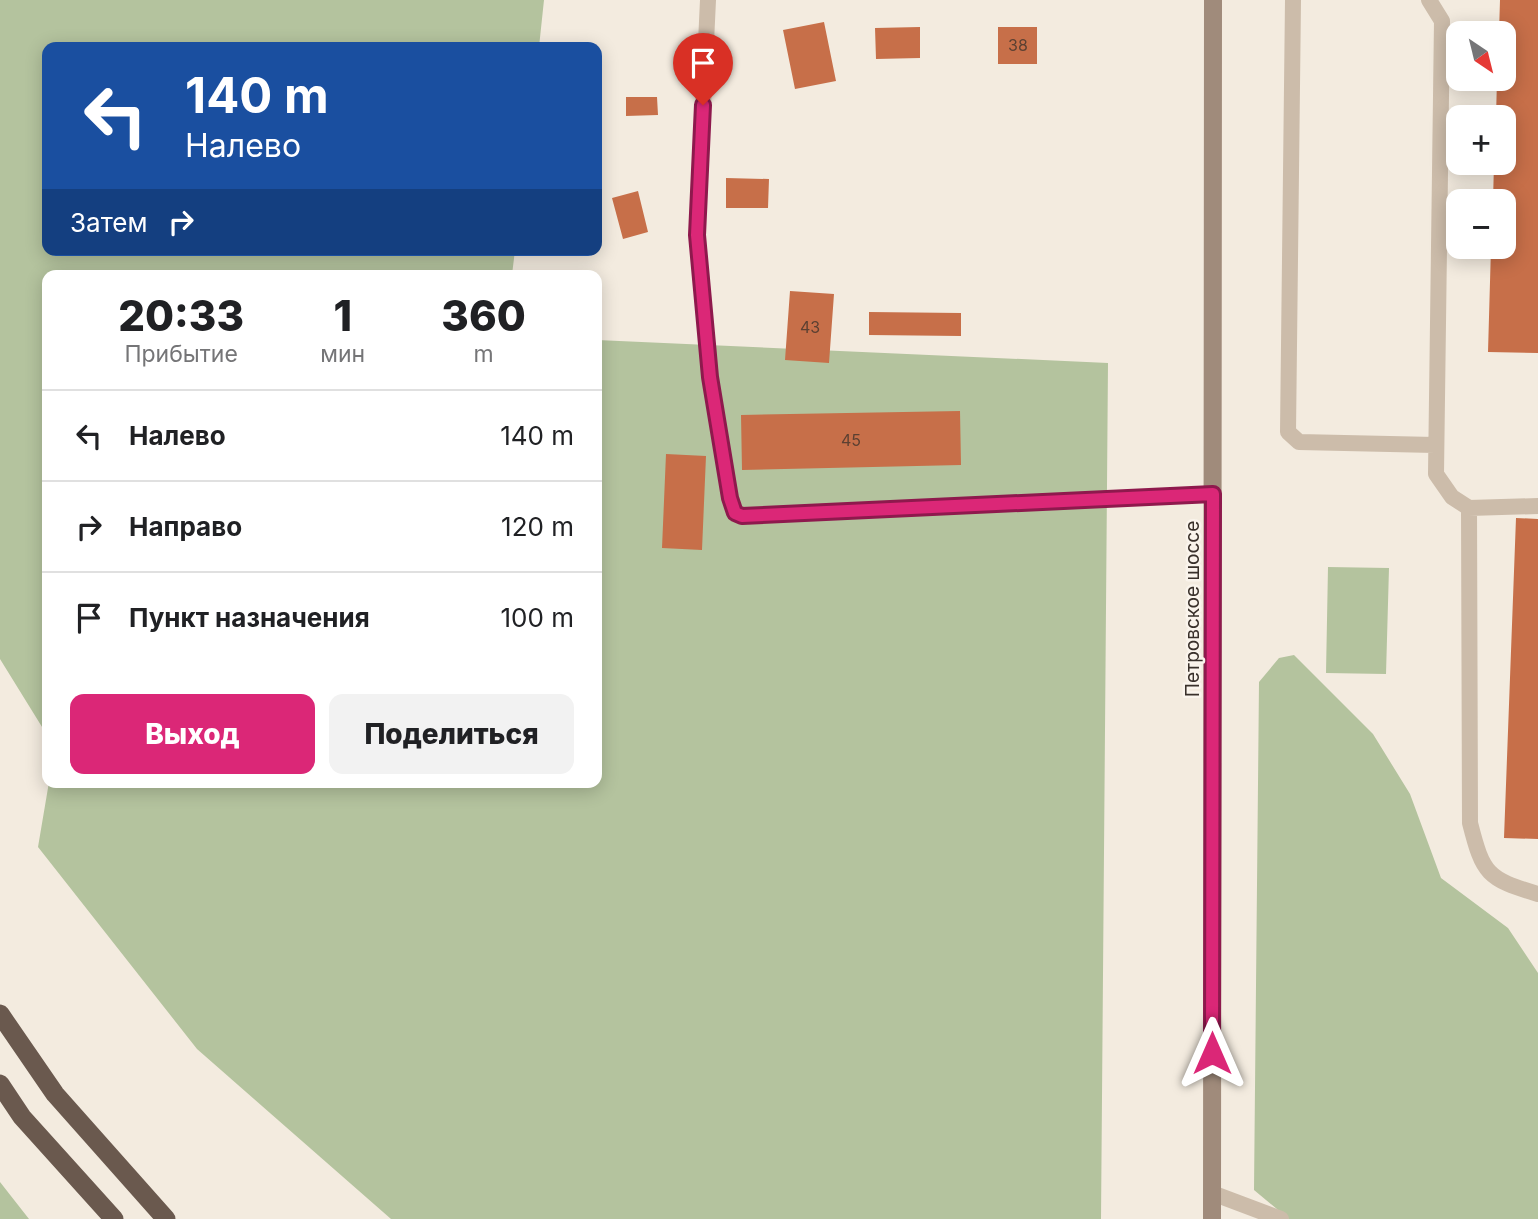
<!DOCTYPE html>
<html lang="ru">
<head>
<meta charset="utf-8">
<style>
	body { margin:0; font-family:Inter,sans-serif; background:#f2f2f2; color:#202124; height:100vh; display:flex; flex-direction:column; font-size:26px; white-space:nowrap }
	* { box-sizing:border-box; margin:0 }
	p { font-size:23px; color:#757577 }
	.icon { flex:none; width:38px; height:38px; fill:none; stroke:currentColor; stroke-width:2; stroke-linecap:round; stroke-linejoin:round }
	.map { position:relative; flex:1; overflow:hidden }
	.sheet { position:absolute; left:42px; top:270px; width:560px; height:518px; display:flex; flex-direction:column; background:#fff; border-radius:14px; box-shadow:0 4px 18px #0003 }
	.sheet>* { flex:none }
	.banner { position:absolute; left:42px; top:42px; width:560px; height:214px; border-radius:14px; box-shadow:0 4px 18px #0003; background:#1a4fa0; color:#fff; overflow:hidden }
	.needle { width:46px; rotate:145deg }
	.tools { position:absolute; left:1446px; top:21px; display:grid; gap:14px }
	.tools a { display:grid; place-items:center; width:70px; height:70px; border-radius:14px; background:#fff; box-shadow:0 4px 18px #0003; font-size:35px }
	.pin { position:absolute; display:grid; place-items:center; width:60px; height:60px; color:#fff; margin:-72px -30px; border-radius:50% 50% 50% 0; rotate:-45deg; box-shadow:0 0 7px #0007 }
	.pin .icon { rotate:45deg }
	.me { position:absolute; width:77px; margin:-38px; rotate:0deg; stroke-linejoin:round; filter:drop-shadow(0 0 5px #0008) }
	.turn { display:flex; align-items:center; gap:24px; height:147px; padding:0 28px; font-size:32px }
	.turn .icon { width:91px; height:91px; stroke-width:2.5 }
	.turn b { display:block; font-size:49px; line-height:60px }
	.then { display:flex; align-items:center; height:66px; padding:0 28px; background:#0003; gap:14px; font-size:26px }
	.eta { display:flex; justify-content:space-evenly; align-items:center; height:119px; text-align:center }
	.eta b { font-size:42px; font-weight:800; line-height:49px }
	.cta { display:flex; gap:14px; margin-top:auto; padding:14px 28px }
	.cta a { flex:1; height:80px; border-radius:14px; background:#db2777; color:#fff; font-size:28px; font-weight:800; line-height:80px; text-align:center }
	.cta a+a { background:#f2f2f2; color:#202124 }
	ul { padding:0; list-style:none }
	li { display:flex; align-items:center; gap:21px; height:91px; padding:0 28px; border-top:2px solid #e0e0e0 }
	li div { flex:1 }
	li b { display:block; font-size:26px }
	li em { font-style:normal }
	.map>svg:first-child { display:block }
</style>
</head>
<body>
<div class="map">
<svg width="1538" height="1219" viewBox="0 0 1538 1219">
	<rect width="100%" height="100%" fill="#f3ebdf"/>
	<path fill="#b4c39e" d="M 0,0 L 544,0 L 539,47 L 47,47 L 47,250 L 515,250 L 512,275 L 47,275 L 47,735 L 0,659 Z
		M 597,340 L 1108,363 L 1101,1219 L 391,1219 L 197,1049 L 38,847 L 49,782 L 597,782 Z
		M 1328,567 L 1389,568 L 1386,674 L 1326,673 Z
		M 1294,655 L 1373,734 L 1410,794 L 1441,878 L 1508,928 L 1538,973 L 1538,1219 L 1289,1219 L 1254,1190 L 1259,682 L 1279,658 Z
		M 0,1182 L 29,1219 L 0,1219 Z"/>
	<path fill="#c76f49" d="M 1500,0 L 1538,0 L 1538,353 L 1488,352 L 1491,247 L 1503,247 L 1503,201 L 1493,201 L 1494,163 L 1503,163 L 1503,117 L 1496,117 L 1497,79 L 1503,79 L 1503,33 L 1499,33 Z
		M 824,22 L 836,81 L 795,89 L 783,30 Z
		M 920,27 L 920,58 L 876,59 L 875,28 Z
		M 998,27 L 1037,27 L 1037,64 L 998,64 Z
		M 626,97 L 657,97 L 658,115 L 626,116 Z
		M 726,178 L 769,179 L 768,208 L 726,208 Z
		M 638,191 L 648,232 L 623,239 L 612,198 Z
		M 790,291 L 834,294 L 829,363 L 785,360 Z
		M 869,312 L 961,313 L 961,336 L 869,335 Z
		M 960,411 L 961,465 L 742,470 L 741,415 Z
		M 666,454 L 706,456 L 702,550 L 662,548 Z
		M 1516,518 L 1538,519 L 1538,839 L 1504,838 Z"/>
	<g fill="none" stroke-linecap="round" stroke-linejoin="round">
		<path stroke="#ccbcaa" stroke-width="16" d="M 708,0 L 697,235 L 710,377 L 730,498 L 735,513 L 742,516 L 1213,494
			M 1293,0 L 1288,432 L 1299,442 L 1435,445
			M 1429,0 L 1442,21 L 1436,474 L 1452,497 L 1469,508 L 1538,506
			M 1469,508 L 1470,823 C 1483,874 1487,879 1538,894
			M 1212,1193 L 1281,1219"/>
		<path stroke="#a08b7b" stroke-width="18" d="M 1212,1219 L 1213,0"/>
		<path stroke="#6a594e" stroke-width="19" d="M 0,1014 L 55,1094 L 166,1219
			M 0,1084 L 22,1117 L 114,1219"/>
	</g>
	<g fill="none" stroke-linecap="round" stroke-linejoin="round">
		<defs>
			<path id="route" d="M 703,105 L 697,235 L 710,377 L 730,498 L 735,513 L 742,516 L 1213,494 L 1212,1053"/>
		</defs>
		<use href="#route" stroke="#8e194d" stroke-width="18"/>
		<use href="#route" stroke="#db2777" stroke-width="12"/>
	</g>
	<g text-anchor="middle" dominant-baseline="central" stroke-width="5" stroke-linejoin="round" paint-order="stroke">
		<g font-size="16" fill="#5c4032">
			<text x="1018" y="45">38</text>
			<text x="810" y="327">43</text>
			<text x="851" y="440">45</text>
		</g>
		<g font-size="19" fill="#39302a" stroke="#faf4ec">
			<text transform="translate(1192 609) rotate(-90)">Петровское шоссе</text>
		</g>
	</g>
</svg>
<div class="tools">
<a><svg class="needle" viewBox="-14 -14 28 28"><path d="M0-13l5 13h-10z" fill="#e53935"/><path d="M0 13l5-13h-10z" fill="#757577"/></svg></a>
<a>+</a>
<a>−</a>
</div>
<div class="pin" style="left:703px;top:105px;background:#d93025"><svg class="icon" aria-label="arrive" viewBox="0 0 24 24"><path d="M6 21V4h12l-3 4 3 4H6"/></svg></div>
<svg class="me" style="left:1212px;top:1053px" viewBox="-20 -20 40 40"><path d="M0-17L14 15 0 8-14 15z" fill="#db2777" stroke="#fff" stroke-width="4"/></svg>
<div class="banner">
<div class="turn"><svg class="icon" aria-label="left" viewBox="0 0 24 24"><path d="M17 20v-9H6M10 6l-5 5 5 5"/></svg><div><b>140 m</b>Налево</div></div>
<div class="then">Затем<svg class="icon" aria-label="right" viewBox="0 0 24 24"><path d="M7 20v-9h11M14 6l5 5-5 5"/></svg></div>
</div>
<section class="sheet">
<div class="eta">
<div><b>20:33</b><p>Прибытие</p></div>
<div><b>1</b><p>мин</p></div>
<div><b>360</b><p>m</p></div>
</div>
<ul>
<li><svg class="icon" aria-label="left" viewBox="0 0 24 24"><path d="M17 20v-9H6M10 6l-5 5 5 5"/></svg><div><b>Налево</b></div><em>140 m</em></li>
<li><svg class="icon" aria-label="right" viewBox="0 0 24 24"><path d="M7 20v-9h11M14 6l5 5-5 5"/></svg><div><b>Направо</b></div><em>120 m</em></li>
<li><svg class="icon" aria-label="arrive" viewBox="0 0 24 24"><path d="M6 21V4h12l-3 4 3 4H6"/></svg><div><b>Пункт назначения</b></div><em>100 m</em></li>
</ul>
<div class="cta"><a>Выход</a><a>Поделиться</a></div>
</section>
</div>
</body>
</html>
